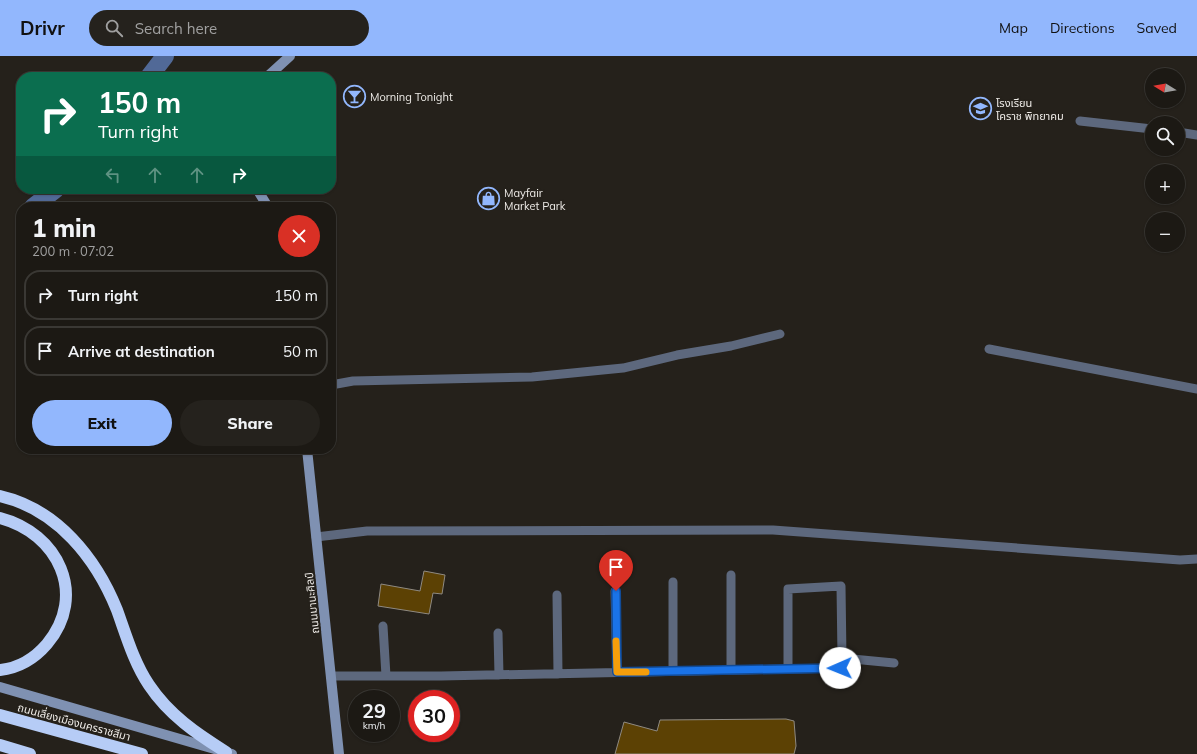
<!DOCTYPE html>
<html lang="en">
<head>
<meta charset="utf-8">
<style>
	body { margin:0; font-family:Mulish,"Noto Sans Thai",sans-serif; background:#25221d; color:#f1f3f6; height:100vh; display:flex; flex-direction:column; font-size:15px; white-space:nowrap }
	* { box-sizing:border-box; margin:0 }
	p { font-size:13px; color:#a0a0a0 }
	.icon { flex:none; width:22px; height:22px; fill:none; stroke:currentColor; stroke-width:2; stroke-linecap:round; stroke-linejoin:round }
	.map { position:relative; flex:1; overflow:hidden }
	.sheet { position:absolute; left:16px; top:146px; width:320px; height:252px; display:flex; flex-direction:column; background:#1c1914; border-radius:16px; box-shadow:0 1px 3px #0004,0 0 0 1px #3a3834 }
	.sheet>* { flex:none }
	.top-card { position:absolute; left:16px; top:16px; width:320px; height:122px; border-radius:16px; box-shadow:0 1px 3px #0004,0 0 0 1px #3a3834; background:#0b6e4f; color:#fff; overflow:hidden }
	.needle { width:26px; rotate:281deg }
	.controls { position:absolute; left:1145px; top:12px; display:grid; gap:8px }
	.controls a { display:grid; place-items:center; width:40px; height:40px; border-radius:50%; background:#1c1914; box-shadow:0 1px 3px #0004,0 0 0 1px #3a3834; font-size:20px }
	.speed { position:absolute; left:348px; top:634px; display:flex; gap:8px; font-size:20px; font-weight:700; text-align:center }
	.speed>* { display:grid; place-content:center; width:52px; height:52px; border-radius:50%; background:#1c1914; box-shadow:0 1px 3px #0004,0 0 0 1px #3a3834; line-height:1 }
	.speed small { font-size:10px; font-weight:400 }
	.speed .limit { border:6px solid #d22; background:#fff; color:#111 }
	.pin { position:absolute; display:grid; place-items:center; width:34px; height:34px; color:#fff; margin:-41px -17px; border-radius:50% 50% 50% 0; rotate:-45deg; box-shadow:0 0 4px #0007 }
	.pin .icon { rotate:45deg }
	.me { position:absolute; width:44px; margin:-22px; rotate:269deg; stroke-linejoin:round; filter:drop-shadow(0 0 3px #0008) }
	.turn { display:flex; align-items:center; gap:14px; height:84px; padding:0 16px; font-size:18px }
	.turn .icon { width:52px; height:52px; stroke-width:2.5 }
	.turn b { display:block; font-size:28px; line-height:34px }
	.lanes { display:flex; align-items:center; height:38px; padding:0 16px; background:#0003; justify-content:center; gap:20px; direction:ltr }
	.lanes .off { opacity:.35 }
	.round { display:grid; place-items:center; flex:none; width:42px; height:42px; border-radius:21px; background:#25221d }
	.overview { display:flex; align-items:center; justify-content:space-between; height:68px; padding:0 16px }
	h1 { font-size:24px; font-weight:800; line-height:30px }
	.button { display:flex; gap:8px; margin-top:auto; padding:8px 16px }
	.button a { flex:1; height:46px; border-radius:24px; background:#92b7fd; color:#111; font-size:16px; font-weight:800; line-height:46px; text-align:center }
	.button a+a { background:#25221d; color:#f1f3f6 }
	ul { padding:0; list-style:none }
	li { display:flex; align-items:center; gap:12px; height:50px; margin:0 8px 6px; padding:0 8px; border:2px solid #3a3834; border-radius:16px }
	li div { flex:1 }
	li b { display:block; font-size:15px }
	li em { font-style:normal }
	header { display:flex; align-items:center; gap:24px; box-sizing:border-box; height:56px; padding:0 20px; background:#92b7fd; color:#111 }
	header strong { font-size:19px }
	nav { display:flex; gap:22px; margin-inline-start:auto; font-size:14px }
	.search { width:280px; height:36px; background:#25221d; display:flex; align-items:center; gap:10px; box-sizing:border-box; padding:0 14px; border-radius:22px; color:#a0a0a0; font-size:15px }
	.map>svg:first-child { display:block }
</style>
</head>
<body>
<header>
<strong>Drivr</strong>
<div class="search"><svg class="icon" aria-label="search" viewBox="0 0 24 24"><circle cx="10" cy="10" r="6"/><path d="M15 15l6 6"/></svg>Search here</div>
<nav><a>Map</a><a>Directions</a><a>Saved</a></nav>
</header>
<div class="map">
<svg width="1197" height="698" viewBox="0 0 1197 698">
	<rect width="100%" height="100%" fill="#25211b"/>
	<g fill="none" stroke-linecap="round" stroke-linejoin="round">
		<path stroke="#516997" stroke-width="18" d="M 149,21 L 165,0
			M 33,151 L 56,133"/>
	</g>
	<path fill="#5c4104" stroke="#8f8a82" d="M 424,515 L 445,519 L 442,538 L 433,537 L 429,558 L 378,550 L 381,528 L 420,535 Z
		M 786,663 L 794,665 L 796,690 L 794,698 L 615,698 L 624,666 L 657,675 L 660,664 Z"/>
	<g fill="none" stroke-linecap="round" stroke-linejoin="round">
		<path stroke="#5d687d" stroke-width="9" d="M 1080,65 L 1152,73
			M 1178,76 L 1197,79
			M 989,293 L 1197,333
			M 331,329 L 353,325 L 532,321 L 623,312 L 677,299 L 731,290 L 780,278
			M 316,481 L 367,475 L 773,474 L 1180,504 L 1197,503
			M 731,519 L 731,614
			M 673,526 L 673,615
			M 615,535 L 617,616
			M 557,539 L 558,618
			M 383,570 L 386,620
			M 498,577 L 499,619
			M 788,613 L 788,533 L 841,530 L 842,602
			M 332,620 L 441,620 L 840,612 L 842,602 L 894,607"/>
		<path stroke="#7f91b2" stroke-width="10" d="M 267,21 L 290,0
			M 257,133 L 268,151
			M 307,393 L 339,698
			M 0,631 L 232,698"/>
		<path stroke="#b6ccf6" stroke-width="12" d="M 0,440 C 57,453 96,502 117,554 C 126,579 134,607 149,629 C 169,659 197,678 226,696
			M 0,462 C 58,477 88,539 47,588 C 35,602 19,612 0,614
			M 0,659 L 142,698
			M 0,689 L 30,698"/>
	</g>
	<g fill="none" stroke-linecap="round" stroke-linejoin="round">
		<defs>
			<path id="route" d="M 616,535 L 617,616 L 840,612"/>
		</defs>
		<use href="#route" stroke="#114b97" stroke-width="10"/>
		<use href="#route" stroke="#1a73e8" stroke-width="7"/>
		<path stroke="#f59e0b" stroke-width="7" d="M 616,585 L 617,616 L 646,616"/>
	</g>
	<defs>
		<symbol id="bar-ring" viewBox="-11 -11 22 22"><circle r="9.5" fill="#25211b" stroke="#92b7fd" stroke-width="1.5"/><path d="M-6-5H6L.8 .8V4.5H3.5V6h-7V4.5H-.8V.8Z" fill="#92b7fd"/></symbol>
		<symbol id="school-ring" viewBox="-11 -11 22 22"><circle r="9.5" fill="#25211b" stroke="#92b7fd" stroke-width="1.5"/><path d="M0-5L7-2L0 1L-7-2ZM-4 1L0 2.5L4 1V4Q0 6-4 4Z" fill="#92b7fd"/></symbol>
		<symbol id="shop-ring" viewBox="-11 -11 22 22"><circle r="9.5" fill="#25211b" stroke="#92b7fd" stroke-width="1.5"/><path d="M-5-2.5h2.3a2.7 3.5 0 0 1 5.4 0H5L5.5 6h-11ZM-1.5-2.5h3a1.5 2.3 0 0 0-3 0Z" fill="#92b7fd"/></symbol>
	</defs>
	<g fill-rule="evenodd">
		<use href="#bar-ring" x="342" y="28" width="25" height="25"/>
		<use href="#school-ring" x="968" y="40" width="25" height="25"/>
		<use href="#shop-ring" x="476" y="130" width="25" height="25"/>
	</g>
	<g text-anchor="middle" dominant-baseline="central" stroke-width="4" stroke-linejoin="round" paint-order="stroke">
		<g font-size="11" fill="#eeebe7" stroke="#25211b" text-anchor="start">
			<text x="370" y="41">Morning Tonight</text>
			<text x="996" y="47">โรงเรียน<tspan x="996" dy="13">โคราช พิทยาคม</tspan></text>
			<text x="504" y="137">Mayfair<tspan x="504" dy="13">Market Park</tspan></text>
		</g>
		<g font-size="11" fill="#eeebe7" stroke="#25211b">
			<text transform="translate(312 547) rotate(-96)">ถนนมานะศิลป์</text>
			<text transform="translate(74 666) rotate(15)">ถนนเลี่ยงเมืองนครราชสีมา</text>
		</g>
	</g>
</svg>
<div class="controls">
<a><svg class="needle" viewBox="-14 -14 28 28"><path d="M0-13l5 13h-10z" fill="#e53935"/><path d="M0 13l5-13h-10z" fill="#a0a0a0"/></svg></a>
<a><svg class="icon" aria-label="search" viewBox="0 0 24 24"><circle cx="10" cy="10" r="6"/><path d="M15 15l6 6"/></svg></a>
<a>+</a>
<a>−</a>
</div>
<div class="speed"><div>29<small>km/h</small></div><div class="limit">30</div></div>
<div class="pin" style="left:616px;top:535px;background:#d93025"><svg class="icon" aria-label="arrive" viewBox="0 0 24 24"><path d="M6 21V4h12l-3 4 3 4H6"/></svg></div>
<svg class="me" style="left:840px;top:612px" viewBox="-20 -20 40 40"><circle r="19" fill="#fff"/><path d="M0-13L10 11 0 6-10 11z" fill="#1a73e8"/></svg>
<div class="top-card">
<div class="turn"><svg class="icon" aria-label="right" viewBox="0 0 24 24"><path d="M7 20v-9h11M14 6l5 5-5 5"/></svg><div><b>150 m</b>Turn right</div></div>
<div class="lanes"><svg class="icon off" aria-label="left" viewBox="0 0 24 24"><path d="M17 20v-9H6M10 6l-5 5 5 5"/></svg><svg class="icon off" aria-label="ahead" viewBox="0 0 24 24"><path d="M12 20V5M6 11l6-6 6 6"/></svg><svg class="icon off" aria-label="ahead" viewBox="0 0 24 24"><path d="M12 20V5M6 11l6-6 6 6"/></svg><svg class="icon" aria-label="right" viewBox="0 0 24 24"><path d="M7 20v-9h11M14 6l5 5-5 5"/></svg></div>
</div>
<section class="sheet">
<div class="overview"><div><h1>1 min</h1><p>200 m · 07:02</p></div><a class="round" style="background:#d93025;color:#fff"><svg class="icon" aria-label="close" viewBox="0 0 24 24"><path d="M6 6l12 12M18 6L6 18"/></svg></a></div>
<ul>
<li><svg class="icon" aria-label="right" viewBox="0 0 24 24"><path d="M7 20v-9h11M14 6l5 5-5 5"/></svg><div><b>Turn right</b></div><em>150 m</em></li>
<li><svg class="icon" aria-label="arrive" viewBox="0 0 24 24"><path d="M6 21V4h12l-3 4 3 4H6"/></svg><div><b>Arrive at destination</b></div><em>50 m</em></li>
</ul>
<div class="button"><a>Exit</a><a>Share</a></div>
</section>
</div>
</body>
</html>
